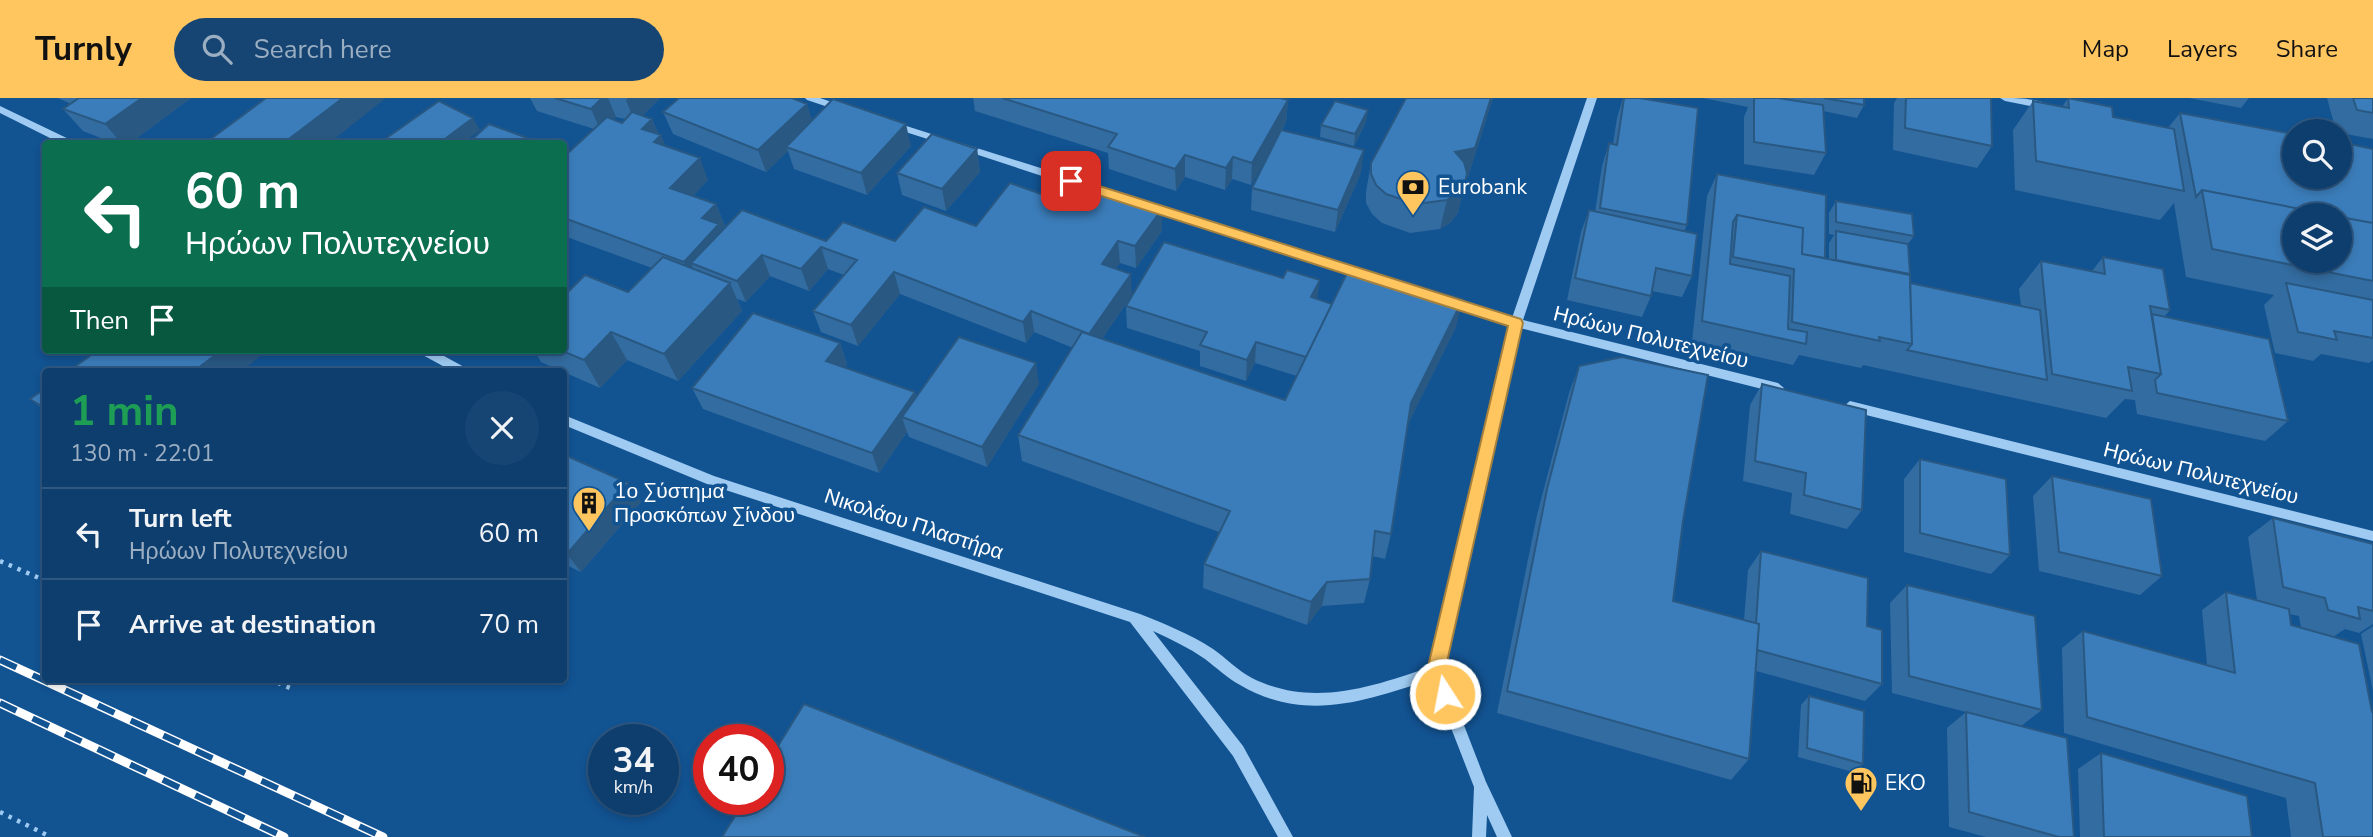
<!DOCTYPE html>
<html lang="en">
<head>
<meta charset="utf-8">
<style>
	body { margin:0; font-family:"Nunito Sans",sans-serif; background:#174573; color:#f1f3f6; height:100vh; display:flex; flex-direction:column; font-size:26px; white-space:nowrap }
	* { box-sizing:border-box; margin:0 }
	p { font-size:23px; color:#9baec2 }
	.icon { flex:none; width:38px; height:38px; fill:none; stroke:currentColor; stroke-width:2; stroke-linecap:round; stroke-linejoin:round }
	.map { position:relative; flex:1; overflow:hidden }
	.side { position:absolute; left:42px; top:270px; width:525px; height:315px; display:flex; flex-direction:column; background:#0e3e6e; border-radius:7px; box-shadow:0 4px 10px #0003,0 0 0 2px #2e5781 }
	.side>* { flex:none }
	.top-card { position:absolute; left:42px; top:42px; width:525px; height:214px; border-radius:7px; box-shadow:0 4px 10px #0003,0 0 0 2px #2e5781; background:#0b6e4f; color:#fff; overflow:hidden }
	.tools { position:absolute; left:2282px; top:21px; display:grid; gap:14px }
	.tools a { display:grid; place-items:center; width:70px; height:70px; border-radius:50%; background:#0e3e6e; box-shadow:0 4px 10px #0003,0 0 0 2px #2e5781; font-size:35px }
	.speed { position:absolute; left:588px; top:626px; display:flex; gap:14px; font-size:35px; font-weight:700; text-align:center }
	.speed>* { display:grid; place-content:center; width:91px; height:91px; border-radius:50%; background:#0e3e6e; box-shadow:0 4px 10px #0003,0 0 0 2px #2e5781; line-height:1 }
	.speed small { font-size:18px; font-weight:400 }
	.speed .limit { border:10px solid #d22; background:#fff; color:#111 }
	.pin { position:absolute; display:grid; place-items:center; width:60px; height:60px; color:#fff; margin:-30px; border-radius:14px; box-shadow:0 4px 10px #0006 }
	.me { position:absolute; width:77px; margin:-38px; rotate:349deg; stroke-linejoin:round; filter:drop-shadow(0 0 5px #0008) }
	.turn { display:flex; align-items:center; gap:24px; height:147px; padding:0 28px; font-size:32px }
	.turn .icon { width:91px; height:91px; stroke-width:2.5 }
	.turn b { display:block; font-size:49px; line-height:60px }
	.then { display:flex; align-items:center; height:66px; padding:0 28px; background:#0003; gap:14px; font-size:26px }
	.round { display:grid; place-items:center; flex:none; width:74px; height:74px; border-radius:37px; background:#174573 }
	.headline { display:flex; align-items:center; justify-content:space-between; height:119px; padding:0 28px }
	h1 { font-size:42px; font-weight:700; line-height:52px; color:#1e9e55 }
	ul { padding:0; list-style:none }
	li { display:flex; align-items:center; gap:21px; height:91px; padding:0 28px; border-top:2px solid #2e5781 }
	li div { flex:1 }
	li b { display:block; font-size:26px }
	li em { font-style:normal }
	header { display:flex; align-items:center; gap:42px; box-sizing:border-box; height:98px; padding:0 35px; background:#ffc660; color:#111 }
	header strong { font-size:33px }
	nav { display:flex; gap:38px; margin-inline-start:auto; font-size:24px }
	.search { width:490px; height:63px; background:#174573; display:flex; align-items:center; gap:18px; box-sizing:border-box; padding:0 24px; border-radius:38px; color:#9baec2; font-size:26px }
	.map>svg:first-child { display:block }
</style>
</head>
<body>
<header>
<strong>Turnly</strong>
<div class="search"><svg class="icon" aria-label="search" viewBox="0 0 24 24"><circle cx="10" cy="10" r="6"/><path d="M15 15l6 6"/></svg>Search here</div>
<nav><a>Map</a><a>Layers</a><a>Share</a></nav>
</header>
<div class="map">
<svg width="2373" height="739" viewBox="0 0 2373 739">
	<rect width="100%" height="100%" fill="#125392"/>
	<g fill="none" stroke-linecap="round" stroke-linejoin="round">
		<path stroke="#9fcbf2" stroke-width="4.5" stroke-dasharray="3.5 6" stroke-linecap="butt" d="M 0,463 L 46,483
			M 269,581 L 290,590
			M 0,714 L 51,739"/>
		<path fill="#9fcbf2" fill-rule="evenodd" d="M 805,0 L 820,0 L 846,9 L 848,11 L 843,14 L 807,2 Z
			M 1587,0 L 1597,0 L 1523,222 L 1778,285 L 1784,290 L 1778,295 L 1520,230 L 1443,573 L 1486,684 L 1512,739 L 1497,739 L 1487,717 L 1486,739 L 1472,739 L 1474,689 L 1432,581 C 1366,603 1305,625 1240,587 C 1227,580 1217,570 1205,561 C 1189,550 1171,541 1153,533 L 1243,648 L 1293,739 L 1278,739 L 1233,658 L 1130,524 L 707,386 L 564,327 L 564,317 L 714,378 L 1140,516 C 1165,526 1190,536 1213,551 C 1226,560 1238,573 1252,580 C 1311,610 1372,589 1430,569 L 1510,227 L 1443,206 L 1441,203 L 1447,199 L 1512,220 Z
			M 2000,0 C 2016,0 2038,0 2051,8 L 2046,11 L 2005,3 Z
			M 0,8 L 75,44 L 76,46 L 62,46 L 0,15 Z
			M 894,24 L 947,41 L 948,43 L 943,46 L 890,29 L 889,27 Z
			M 964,46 L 1107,91 L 1108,94 L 1103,98 L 960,51 L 960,47 Z
			M 1147,104 L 1367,174 L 1368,177 L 1363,181 L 1143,111 L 1142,108 Z
			M 417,252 L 433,252 L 466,270 L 468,273 L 452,273 L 419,255 Z
			M 1850,303 L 2373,433 L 2373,443 L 1850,313 L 1844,308 Z"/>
		<defs>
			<path id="rail" d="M 0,562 L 383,739
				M 0,605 L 284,739"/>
		</defs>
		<use href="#rail" stroke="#fff" stroke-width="9"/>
		<use href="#rail" stroke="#125392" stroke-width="6" stroke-dasharray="18" stroke-linecap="butt"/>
	</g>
	<path fill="#336ca0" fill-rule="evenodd" d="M 58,0 L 191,0 L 129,46 L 116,46 L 83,33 L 63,11 L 71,6 Z
		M 530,0 L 660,0 L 642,18 L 652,21 L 659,37 L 666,48 L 708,82 L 693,98 L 716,106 L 725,128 L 721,131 L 722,133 L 826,143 L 895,143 L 976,128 L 1073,107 L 1162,133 L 1136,170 L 1120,165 L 1116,170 L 1132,197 L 1102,241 L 1285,302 L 1297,278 L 1255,265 L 1246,283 L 1200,268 L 1200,253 L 1127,230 L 1126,208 L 1318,201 L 1332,206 L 1456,229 L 1408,326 L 1391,436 L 1385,461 L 1372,458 L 1370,481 L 1364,505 L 1322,508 L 1307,527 L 1203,490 L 1204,466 L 1219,434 L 1022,363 L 1018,337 L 1073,250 L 1034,234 L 1026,245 L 900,196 L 858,248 L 821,234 L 813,213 L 844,177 L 828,171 L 809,193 L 770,178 L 746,204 L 737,201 L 742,213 L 678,283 L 627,262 L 600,290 L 541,264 L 534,252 L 564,252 L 628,194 L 652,170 L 564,138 L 564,52 L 569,54 L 594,31 L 537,13 ZM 616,19 L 625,21 L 622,25 L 613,21 Z
		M 973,0 L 1281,0 L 1288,2 L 1286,24 L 1282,32 L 1361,75 L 1335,134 L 1251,112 L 1252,90 L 1272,49 L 1251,87 L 1232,81 L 1225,92 L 1185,79 L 1176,93 L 1109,71 L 1108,55 L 975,13 Z
		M 1406,0 L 1493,0 L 1468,79 L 1466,79 L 1458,115 L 1451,124 L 1440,131 L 1410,135 L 1382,125 L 1372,116 L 1366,105 L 1366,94 L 1371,65 Z
		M 1623,0 L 1640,0 L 1687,127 L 1684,133 L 1692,178 L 1682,199 L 1652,193 L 1651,198 L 1642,219 L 1567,202 L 1581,134 L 1589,112 L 1595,114 L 1602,68 L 1609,45 L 1613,46 L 1617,20 Z
		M 1703,0 L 1864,0 L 1864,7 L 1857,20 L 1823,13 L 1826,55 L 1814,77 L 1744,66 L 1744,19 L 1748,9 Z
		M 1897,0 L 1991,0 L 1992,48 L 1977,70 L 1893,52 L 1894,5 Z
		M 2068,0 L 2113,19 L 2168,30 L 2180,15 L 2373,51 L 2373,262 L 2369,265 L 2321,256 L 2313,263 L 2275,255 L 2264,207 L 2274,197 L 2186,179 L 2174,105 L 2160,122 L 2015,92 L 2013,32 L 2033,3 L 2062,9 Z
		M 2189,0 L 2249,0 L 2241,10 Z
		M 2327,0 L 2373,0 L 2373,41 L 2340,35 L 2340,33 L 2336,33 Z
		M 1368,12 L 1366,24 L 1354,48 L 1320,39 L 1321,27 Z
		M 663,14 L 812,23 L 911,48 L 867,97 L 794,71 L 788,53 L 766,74 L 673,36 Z
		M 977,51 L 980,74 L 946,113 L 902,97 L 897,75 Z
		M 1717,76 L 1825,160 L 1829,161 L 1829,145 L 1834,137 L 1829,136 L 1829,115 L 1836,103 L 1914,138 L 1908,146 L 1910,185 L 2021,208 L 2019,191 L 2041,163 L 2092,173 L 2103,159 L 2170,212 L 2164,219 L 2288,323 L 2265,343 L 2137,316 L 2135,302 L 2125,301 L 2106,320 L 1863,267 L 1861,270 L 1799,257 L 1793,267 L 1692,244 L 1707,98 Z
		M 840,245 L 847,266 L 844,269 L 915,294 L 916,299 L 1039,286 L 987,369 L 909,339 L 907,334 L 879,375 L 703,311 L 692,290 Z
		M 1579,268 L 1683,423 L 1673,503 L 1744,522 L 1748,472 L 1761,453 L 1867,528 L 1882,586 L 1865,603 L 1756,573 L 1749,661 L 1731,682 L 1497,615 L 1537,417 L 1569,295 Z
		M 1762,286 L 1862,412 L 1847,431 L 1790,416 L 1792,395 L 1743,383 L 1750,307 Z
		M 46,290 L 46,314 L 30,301 Z
		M 564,361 L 628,385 L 641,404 L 581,474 L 564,466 Z
		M 1920,361 L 2010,457 L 1991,476 L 1904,454 L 1904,381 Z
		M 2052,378 L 2162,478 L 2140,497 L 2039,473 L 2033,398 Z
		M 2273,420 L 2373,448 L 2373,526 L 2359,535 L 2345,531 L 2333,539 L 2373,739 L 2291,739 L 2286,700 L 2064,635 L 2062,550 L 2083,533 L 2207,567 L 2202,512 L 2226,494 L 2257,502 L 2248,439 ZM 2289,516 L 2299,518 L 2301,530 L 2291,527 Z
		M 1907,487 L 2042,612 L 2021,628 L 2074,739 L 1986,739 L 1949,729 L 1947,630 L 1966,614 L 1892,595 L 1890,505 Z
		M 2373,528 L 2373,593 L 2361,536 Z
		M 1809,598 L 1863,666 L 1853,674 L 1798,659 L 1801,607 Z
		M 2101,655 L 2252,739 L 2080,739 L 2078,671 Z"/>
	<path fill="#295882" d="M 142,0 L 191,0 L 129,46 L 122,46 L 105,26 Z
		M 343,0 L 386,0 L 328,46 L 286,46 L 285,44 Z
		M 602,0 L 608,0 L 616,19 L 601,33 L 591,11 Z
		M 628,0 L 660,0 L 635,25 L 626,2 Z
		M 1491,0 L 1493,0 L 1468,79 L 1449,84 L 1455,54 Z
		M 1288,2 L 1286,24 L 1251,87 L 1252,65 Z
		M 807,6 L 814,28 L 786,49 L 788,53 L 766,74 L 758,52 Z
		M 1368,12 L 1366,24 L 1354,48 L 1355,36 Z
		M 473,20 L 480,32 L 462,46 L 438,46 Z
		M 652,21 L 660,39 L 661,37 L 671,60 L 642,31 Z
		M 906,26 L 911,48 L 867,97 L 861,75 Z
		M 977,51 L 980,74 L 946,113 L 942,91 Z
		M 1364,52 L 1361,75 L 1335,134 L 1338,112 Z
		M 1185,57 L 1185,79 L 1176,93 L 1175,71 Z
		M 1233,59 L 1232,81 L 1225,92 L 1226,70 Z
		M 700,60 L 708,82 L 680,112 L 670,90 Z
		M 1465,86 L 1458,115 L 1451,124 L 1440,131 L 1447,102 Z
		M 716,106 L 725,128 L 721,131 L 728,148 L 691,165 L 698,181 L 694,186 L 684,164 L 702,120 Z
		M 1162,111 L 1162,133 L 1136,170 L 1135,148 Z
		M 1118,143 L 1120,165 L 1104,187 L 1102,166 Z
		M 821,149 L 828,171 L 809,193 L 801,171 Z
		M 762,157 L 770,178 L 746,204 L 737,183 Z
		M 894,174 L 900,196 L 858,248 L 851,227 Z
		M 1131,176 L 1132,197 L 1091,257 L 1089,236 Z
		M 1320,182 L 1317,204 L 1311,199 Z
		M 730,185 L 742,213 L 678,283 L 664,256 Z
		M 1463,201 L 1456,229 L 1405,332 L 1411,305 Z
		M 1031,213 L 1034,234 L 1026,245 L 1023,224 Z
		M 611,234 L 627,262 L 600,290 L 584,262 Z
		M 1256,244 L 1255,265 L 1246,283 L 1247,262 Z
		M 840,245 L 847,266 L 834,284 L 826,263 Z
		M 222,252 L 260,252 L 263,256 L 242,273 L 194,273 Z
		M 1036,265 L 1039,286 L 987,369 L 982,349 Z
		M 915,294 L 921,315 L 902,319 L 907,334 L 879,375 L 872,355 Z
		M 628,385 L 641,404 L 581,474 L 567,456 Z
		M 1327,484 L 1322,508 L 1307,527 L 1311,504 Z"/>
	<path fill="#3b7dba" stroke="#295882" stroke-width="2" d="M 79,0 L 142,0 L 105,26 L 63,11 Z
		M 266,0 L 343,0 L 285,44 L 288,46 L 204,46 Z
		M 555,0 L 602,0 L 591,11 Z
		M 679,0 L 792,0 L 807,6 L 758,52 L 663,14 Z
		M 1002,0 L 1281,0 L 1288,2 L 1252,65 L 1233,59 L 1226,70 L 1185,57 L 1175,71 L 1108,49 L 1117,36 Z
		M 1406,0 L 1491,0 L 1475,50 L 1455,54 L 1464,64 L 1467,75 L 1465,86 L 1458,95 L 1447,102 L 1416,106 L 1386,96 L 1376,87 L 1371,76 L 1371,65 Z
		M 1624,0 L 1640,0 L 1698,10 L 1687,127 L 1600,110 L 1609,45 L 1617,47 Z
		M 1754,0 L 1778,0 L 1823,7 L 1826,55 L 1754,44 Z
		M 1824,0 L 1864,0 L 1864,7 Z
		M 1906,0 L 1991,0 L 1992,48 L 1905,30 Z
		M 2068,0 L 2112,9 L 2113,19 L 2174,31 L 2184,93 L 2036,63 L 2033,3 L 2069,10 Z
		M 2353,0 L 2373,0 L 2373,15 L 2357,12 Z
		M 833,1 L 906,26 L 861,75 L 786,49 Z
		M 439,3 L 473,20 L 438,46 L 378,46 Z
		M 1335,3 L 1368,12 L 1355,36 L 1321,27 Z
		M 632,14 L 652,21 L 642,31 L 661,37 L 654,44 L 700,60 L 670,90 L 716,106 L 702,120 L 719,126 L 684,164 L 564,120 L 564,52 L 569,54 L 607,19 L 622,25 Z
		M 2180,15 L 2294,36 L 2294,79 L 2340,79 L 2340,44 L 2373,51 L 2373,125 L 2340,119 L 2340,117 L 2332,117 L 2202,92 L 2196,99 Z
		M 489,26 L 544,46 L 467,46 Z
		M 1281,32 L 1364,52 L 1338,112 L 1252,90 Z
		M 932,36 L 977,51 L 942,91 L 897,75 Z
		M 1717,76 L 1826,97 L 1825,160 L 1802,156 L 1803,130 L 1737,117 L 1733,124 L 1730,166 L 1790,178 L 1788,231 L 1807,234 L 1806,246 L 1702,223 Z
		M 1010,85 L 1073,107 L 1090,85 L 1162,111 L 1135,148 L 1118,143 L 1102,166 L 1131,176 L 1089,236 L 1031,213 L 1023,224 L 894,174 L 851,227 L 813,213 L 857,162 L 821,149 L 801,171 L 762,157 L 737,183 L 691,165 L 742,112 L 826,143 L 843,124 L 895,143 L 924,109 L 976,128 Z
		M 2202,92 L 2332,117 L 2294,117 L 2294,163 L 2340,163 L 2340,119 L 2373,125 L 2373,183 L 2212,151 Z
		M 1836,103 L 1912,116 L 1914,138 L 1836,124 Z
		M 1589,112 L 1697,136 L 1692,178 L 1656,170 L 1651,198 L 1575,180 Z
		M 1737,117 L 1803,130 L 1802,156 L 1910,177 L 1912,246 L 1879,239 L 1880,243 L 1792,224 L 1794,171 L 1733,159 Z
		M 1836,133 L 1908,146 L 1910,176 L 1836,162 Z
		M 1164,144 L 1283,180 L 1287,172 L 1320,182 L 1311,199 L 1332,206 L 1306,259 L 1256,244 L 1247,262 L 1200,247 L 1207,234 L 1126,208 Z
		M 663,159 L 730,185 L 664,256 L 611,234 L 584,262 L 560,252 L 564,252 L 564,198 L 585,177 L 628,194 Z
		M 2103,159 L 2163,171 L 2170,212 L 2150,208 L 2161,276 L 2128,269 L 2132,293 L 2052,276 L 2041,163 L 2105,176 Z
		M 1351,167 L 1463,201 L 1411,305 L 1391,436 L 1375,433 L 1370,481 L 1327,484 L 1311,504 L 1204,466 L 1230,413 L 1018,337 L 1082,234 L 1285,302 Z
		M 1910,185 L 2040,212 L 2047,282 L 1907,252 L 1912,246 Z
		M 2286,185 L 2373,202 L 2373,240 L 2334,233 L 2337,242 L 2298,234 Z
		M 753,215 L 840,245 L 826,263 L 915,294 L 872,355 L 692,290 Z
		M 2152,216 L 2269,241 L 2288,323 L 2157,295 L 2155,282 L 2161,276 Z
		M 959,239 L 1036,265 L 982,349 L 902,319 Z
		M 98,252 L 222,252 L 194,273 L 69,273 Z
		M 1622,259 L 1708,277 L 1683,423 L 1673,503 L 1759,526 L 1749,661 L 1507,593 L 1547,391 L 1579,268 Z
		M 1762,286 L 1866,312 L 1862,412 L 1804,397 L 1806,375 L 1755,363 Z
		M 46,290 L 46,311 L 30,301 Z
		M 567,358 L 628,385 L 567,456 L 564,454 L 564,361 Z
		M 1920,361 L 2006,381 L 2010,457 L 1920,435 Z
		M 2052,378 L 2151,401 L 2162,478 L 2059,454 Z
		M 2273,420 L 2373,446 L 2373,513 L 2358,509 L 2360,521 L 2328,512 L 2325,500 L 2283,489 Z
		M 1761,453 L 1868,480 L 1867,528 L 1882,532 L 1882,586 L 1757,552 L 1759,526 L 1756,525 Z
		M 1907,487 L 2035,518 L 2042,612 L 1909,578 Z
		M 2226,494 L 2289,511 L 2291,527 L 2359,546 L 2372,614 L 2373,614 L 2373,739 L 2323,739 L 2315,685 L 2087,619 L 2083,533 L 2235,575 Z
		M 1809,598 L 1864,613 L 1863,666 L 1807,650 Z
		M 804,606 L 1145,739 L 722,739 L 745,702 L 768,702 L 768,664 Z
		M 1966,614 L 2067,640 L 2074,739 L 2059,739 L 1969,714 Z
		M 2101,655 L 2247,698 L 2252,739 L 2104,739 Z"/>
	<path fill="#ffc660" stroke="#a6813e" stroke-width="2" d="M 1071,79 L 1521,221 L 1523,225 L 1445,573 L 1454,596 L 1451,601 L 1445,604 L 1438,601 L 1427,573 L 1508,228 L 1067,87 L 1065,83 Z"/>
	<defs>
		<symbol id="bank-pin" viewBox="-11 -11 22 30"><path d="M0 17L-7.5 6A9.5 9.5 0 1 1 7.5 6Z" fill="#ffc660" stroke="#125392"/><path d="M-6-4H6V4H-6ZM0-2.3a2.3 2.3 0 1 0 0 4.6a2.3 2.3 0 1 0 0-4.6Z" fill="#111"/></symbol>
		<symbol id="building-pin" viewBox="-11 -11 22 30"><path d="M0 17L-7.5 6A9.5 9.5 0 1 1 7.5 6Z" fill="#ffc660" stroke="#125392"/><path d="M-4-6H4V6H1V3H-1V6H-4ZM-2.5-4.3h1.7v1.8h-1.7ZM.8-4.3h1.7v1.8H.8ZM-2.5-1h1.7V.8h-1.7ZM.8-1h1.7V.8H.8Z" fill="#111"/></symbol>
		<symbol id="fuel-pin" viewBox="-11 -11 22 30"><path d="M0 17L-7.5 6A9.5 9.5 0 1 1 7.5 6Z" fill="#ffc660" stroke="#125392"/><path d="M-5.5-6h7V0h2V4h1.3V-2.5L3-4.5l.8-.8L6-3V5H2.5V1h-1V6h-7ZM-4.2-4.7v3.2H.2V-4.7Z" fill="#111"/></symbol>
	</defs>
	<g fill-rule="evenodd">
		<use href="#bank-pin" x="1394" y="70" width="38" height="52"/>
		<use href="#building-pin" x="570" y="386" width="38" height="52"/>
		<use href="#fuel-pin" x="1842" y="666" width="38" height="52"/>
	</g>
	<g text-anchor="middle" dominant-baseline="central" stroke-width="7" stroke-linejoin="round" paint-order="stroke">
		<g font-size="21" fill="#fff" stroke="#125392" text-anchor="start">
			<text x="1438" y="89">Eurobank</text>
			<text x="614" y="393">1ο Σύστημα<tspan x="614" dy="24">Προσκόπων Σίνδου</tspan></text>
			<text x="1885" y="685">EKO</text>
		</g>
		<g font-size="21" fill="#fff" stroke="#125392">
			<text transform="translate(1651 239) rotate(14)">Ηρώων Πολυτεχνείου</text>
			<text transform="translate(2201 375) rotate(14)">Ηρώων Πολυτεχνείου</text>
			<text transform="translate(914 426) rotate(18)">Νικολάου Πλαστήρα</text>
		</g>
	</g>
</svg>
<div class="tools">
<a><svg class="icon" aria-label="search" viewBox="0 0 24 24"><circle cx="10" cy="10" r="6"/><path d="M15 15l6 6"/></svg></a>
<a><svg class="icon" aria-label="layers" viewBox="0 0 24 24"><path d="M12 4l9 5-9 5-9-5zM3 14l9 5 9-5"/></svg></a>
</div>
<div class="speed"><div>34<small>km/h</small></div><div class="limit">40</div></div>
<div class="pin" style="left:1071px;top:83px;background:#d93025"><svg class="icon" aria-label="arrive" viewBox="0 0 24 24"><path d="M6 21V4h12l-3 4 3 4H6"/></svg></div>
<svg class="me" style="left:1445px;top:596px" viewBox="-20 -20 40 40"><circle r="17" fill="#ffc660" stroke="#fff" stroke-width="3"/><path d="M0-11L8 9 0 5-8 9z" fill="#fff"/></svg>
<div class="top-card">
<div class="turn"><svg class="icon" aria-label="left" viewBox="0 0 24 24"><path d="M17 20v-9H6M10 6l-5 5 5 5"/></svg><div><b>60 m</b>Ηρώων Πολυτεχνείου</div></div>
<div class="then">Then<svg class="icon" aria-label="arrive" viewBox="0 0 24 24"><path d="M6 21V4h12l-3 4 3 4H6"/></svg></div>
</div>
<section class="side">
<div class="headline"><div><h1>1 min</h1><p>130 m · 22:01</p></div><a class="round"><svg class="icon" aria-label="close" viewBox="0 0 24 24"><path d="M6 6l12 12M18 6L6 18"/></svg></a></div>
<ul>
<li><svg class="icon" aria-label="left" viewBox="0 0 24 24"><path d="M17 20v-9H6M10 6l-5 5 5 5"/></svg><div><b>Turn left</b><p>Ηρώων Πολυτεχνείου</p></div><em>60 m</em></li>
<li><svg class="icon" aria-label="arrive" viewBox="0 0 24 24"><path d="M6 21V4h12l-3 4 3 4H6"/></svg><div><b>Arrive at destination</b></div><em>70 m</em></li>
</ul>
</section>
</div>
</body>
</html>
